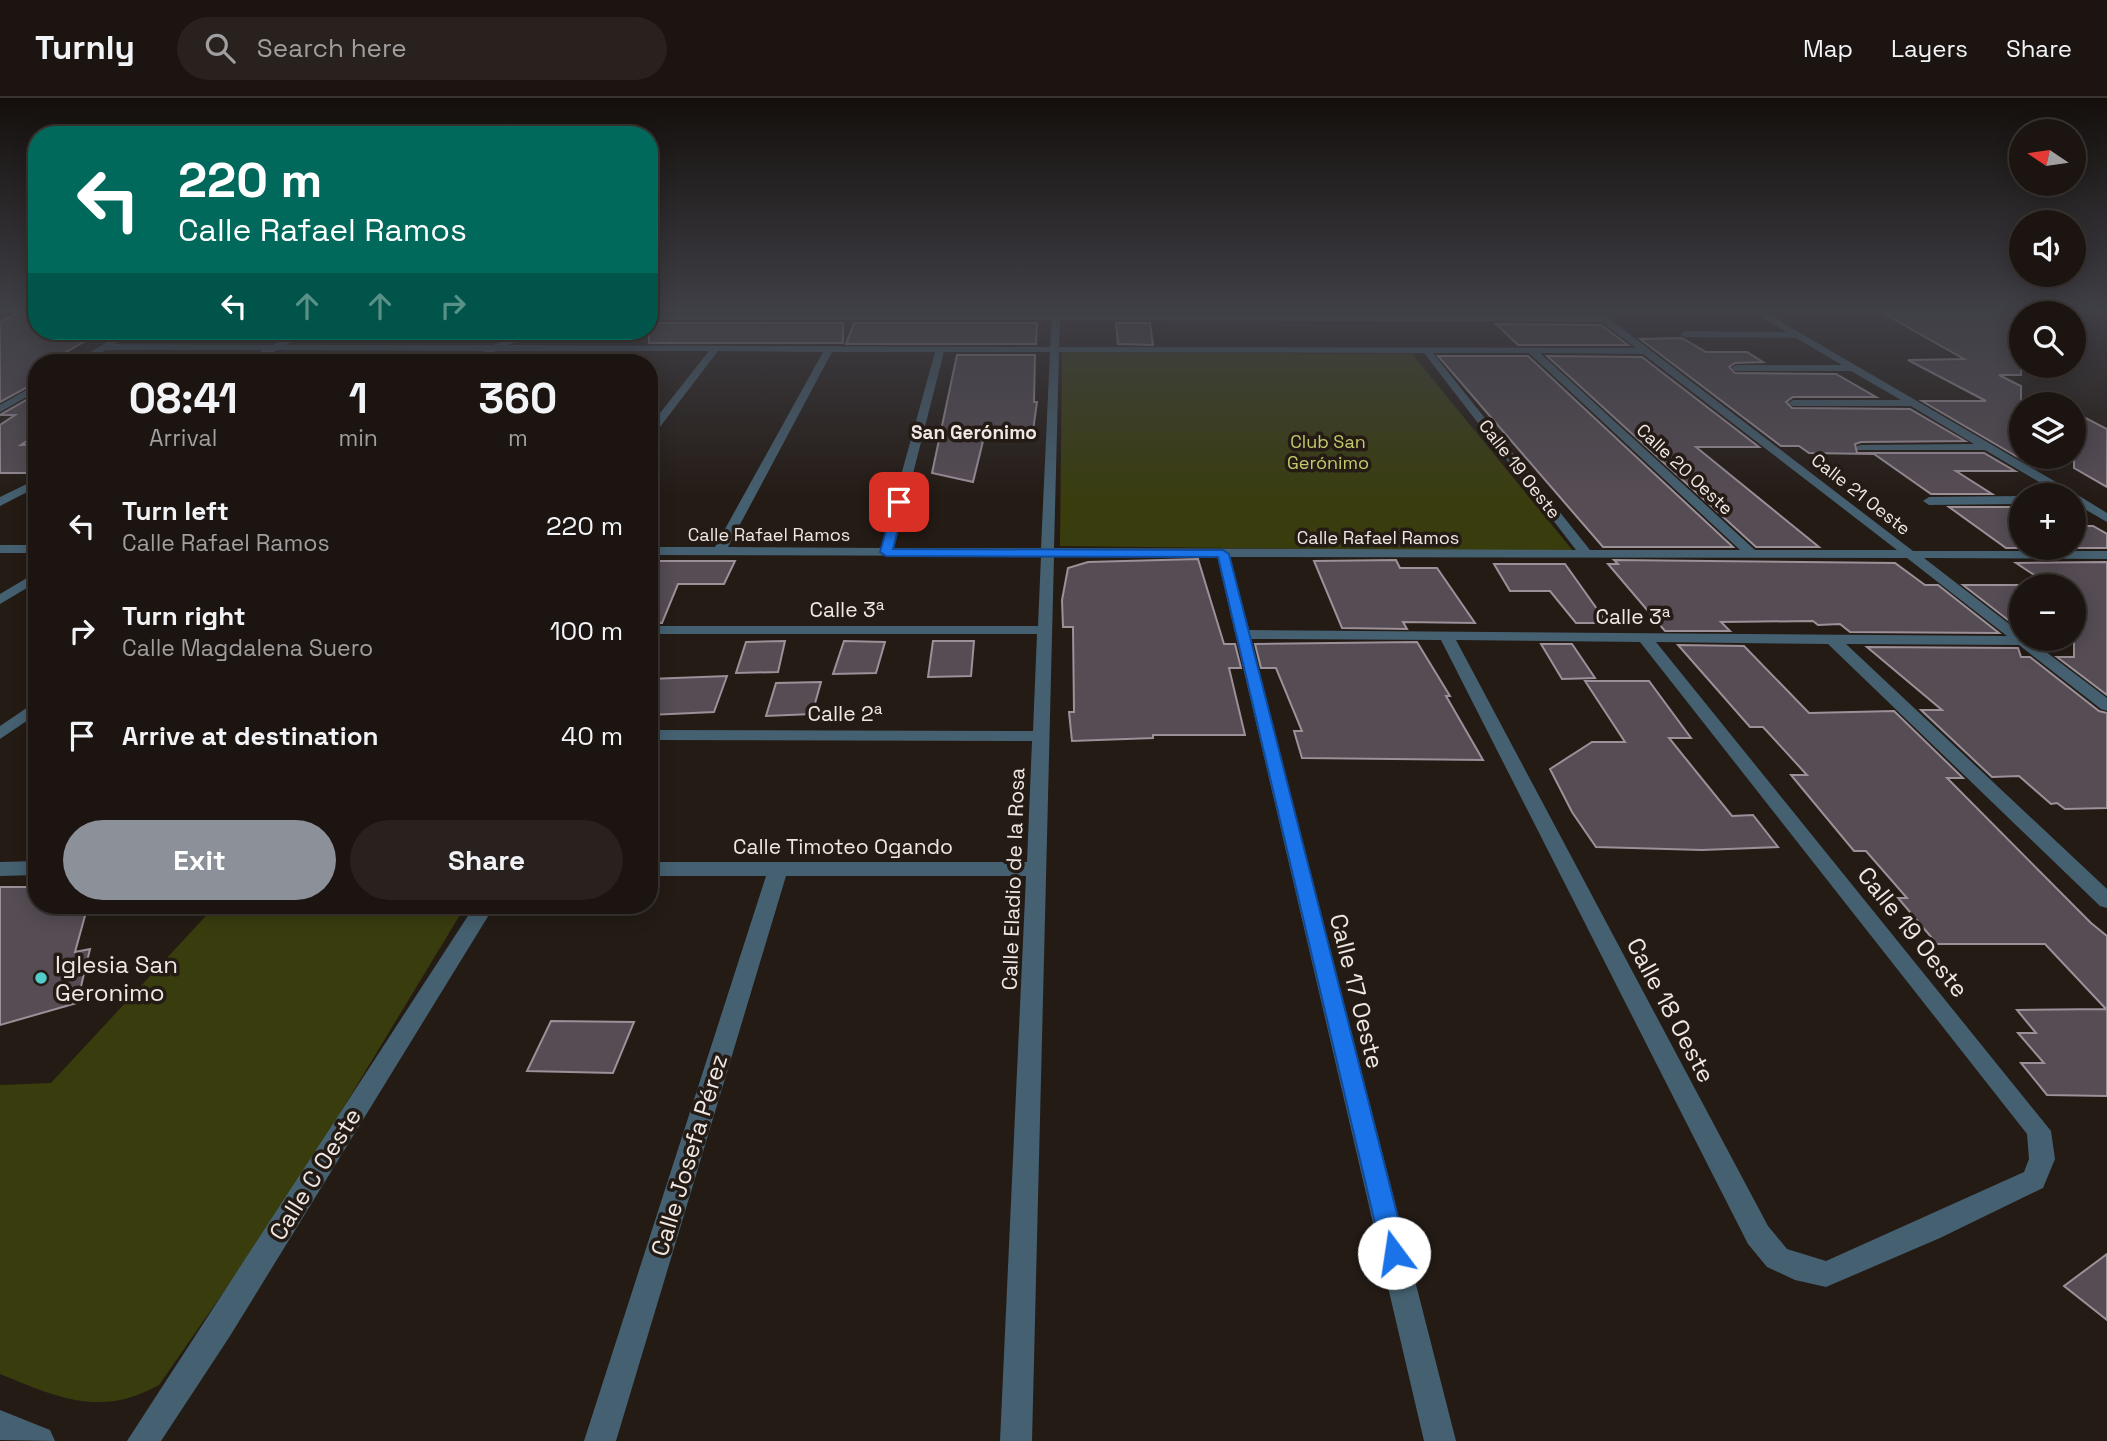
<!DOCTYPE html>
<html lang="en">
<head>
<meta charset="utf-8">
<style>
	body { margin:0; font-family:"Space Grotesk",sans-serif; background:#28211e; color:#f1f3f6; height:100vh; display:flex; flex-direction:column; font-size:26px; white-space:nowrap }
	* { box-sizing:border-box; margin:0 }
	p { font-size:23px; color:#a09e9f }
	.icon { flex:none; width:38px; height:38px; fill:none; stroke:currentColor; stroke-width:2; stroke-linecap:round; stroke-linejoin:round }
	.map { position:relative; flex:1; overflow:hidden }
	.sheet { position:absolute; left:28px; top:256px; width:630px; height:560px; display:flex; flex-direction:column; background:#1b1410; border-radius:28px; box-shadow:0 4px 18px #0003,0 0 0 2px #393330 }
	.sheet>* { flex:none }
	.banner { position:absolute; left:28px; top:28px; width:630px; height:214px; border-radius:28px; box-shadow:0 4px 18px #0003,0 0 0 2px #393330; background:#00695c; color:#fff; overflow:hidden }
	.needle { width:46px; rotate:283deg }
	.controls { position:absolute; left:2009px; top:21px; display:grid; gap:14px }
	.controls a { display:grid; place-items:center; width:77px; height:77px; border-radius:50%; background:#1b1410; box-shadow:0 4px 18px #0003,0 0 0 2px #393330; font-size:35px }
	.pin { position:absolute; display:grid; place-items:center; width:60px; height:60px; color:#fff; margin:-30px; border-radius:14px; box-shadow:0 4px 10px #0006 }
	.me { position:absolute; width:77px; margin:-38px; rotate:346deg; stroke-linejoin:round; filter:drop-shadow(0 0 5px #0008) }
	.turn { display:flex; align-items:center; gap:24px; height:147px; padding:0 35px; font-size:32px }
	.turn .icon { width:91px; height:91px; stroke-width:2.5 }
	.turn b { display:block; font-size:49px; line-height:60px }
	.lanes { display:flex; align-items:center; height:66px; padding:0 35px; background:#0003; justify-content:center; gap:35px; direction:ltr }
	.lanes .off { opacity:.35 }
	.eta { display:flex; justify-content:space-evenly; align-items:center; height:119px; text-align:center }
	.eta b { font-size:42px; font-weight:700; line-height:49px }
	.primary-button { display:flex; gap:14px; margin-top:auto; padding:14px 35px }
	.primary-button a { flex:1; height:80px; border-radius:42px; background:#8c9099; color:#fff; font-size:28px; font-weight:700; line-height:80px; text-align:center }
	.primary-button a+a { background:#28211e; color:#f1f3f6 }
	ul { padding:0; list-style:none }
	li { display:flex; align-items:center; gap:21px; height:105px; padding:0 35px }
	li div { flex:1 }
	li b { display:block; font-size:26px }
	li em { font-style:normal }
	header { display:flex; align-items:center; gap:42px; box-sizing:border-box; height:98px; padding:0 35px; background:#1b1410; border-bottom:2px solid #393330 }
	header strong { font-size:33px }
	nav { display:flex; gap:38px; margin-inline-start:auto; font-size:24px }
	.search { width:490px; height:63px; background:#28211e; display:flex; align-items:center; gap:18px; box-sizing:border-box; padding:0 24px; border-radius:38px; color:#a09e9f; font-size:26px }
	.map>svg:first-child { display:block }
</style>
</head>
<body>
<header>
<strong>Turnly</strong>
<div class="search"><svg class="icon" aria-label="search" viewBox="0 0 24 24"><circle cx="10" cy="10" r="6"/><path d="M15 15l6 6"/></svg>Search here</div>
<nav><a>Map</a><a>Layers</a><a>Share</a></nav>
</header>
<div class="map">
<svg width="2107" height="1343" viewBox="0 0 2107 1343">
	<rect width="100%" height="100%" fill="#241b15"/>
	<path fill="#393d0e" d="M 1062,254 L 1412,256 L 1574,454 L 1060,448 Z
		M 216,807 L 466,807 L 288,1101 L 159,1287 C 100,1320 57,1299 0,1276 L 0,987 L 51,985 Z"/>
	<path fill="#564c54" stroke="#9c9099" stroke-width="2" d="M 24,212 L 37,212 L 37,233 L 102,233 L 49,264 L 37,264 L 37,284 L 0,304 L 0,224 Z
		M 1881,214 L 2005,214 L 2021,221 L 2021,277 L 1999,277 L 2021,288 L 2021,361 L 1922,303 L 1986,303 L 1908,262 L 1964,261 Z
		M 649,225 L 843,225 L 843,245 L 649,245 Z
		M 854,225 L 1037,225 L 1036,246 L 846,246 Z
		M 1116,225 L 1150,225 L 1153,247 L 1118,246 Z
		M 1496,226 L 1601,227 L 1628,247 L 1518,247 Z
		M 1682,240 L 1706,254 L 1747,254 L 1763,264 L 1735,265 L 1729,269 L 1735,275 L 1836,276 L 1876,299 L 1793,299 L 1786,304 L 1792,310 L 1910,311 L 1965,343 L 1861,344 L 1855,346 L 1857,355 L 1984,355 L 2015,373 L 1956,373 L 1992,396 L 1931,396 L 1874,356 L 1809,355 L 1799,348 L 1781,348 L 1640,241 Z
		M 957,257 L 1035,257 L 1034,304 L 1037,304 L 1032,340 L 984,339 L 973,384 L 932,375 Z
		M 1438,258 L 1528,258 L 1733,449 L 1603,449 Z
		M 1547,258 L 1642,259 L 1759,349 L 1696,349 L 1819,449 L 1756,449 Z
		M 37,296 L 37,336 L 21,347 L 37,346 L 37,375 L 0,375 L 0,327 L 15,317 L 0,317 Z
		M 2074,314 L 2107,331 L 2107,389 L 2074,370 Z
		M 1949,409 L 2012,409 L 2021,415 L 2021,450 L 2006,450 Z
		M 2074,428 L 2093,428 L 2107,436 L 2107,450 L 2074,450 Z
		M 1198,461 L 1224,546 L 1235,546 L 1241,570 L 1229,570 L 1245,637 L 1153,637 L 1153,640 L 1072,643 L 1069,614 L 1074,614 L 1073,529 L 1063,529 L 1062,502 L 1068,470 L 1088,464 Z
		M 1396,462 L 1400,470 L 1437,470 L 1475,525 L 1403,524 L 1407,531 L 1342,530 L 1314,463 Z
		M 1614,462 L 1895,465 L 1925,487 L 1938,487 L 1999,535 L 1850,534 L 1840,526 L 1818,527 L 1813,523 L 1721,524 L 1730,533 L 1665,533 L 1608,466 L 1618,466 Z
		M 649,463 L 735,463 L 724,486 L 678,486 L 662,525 L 649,525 Z
		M 2107,464 L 2107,597 L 2057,559 L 2074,559 L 2074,488 L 2051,488 L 2016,465 Z
		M 1494,466 L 1565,466 L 1607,525 L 1576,525 L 1550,493 L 1510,493 Z
		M 1963,487 L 2021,487 L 2021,532 Z
		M 785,543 L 778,574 L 736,575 L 746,544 Z
		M 844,543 L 885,544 L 876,575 L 833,576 Z
		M 933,543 L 974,543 L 971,578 L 928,579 Z
		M 1417,544 L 1450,598 L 1446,598 L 1483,662 L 1302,660 L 1294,633 L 1302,633 L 1276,570 L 1261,570 L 1255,546 Z
		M 1541,546 L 1572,546 L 1595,580 L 1562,581 Z
		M 1678,547 L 1744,548 L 1809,615 L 1894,613 L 1963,680 L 1947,680 L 2091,825 L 2107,838 L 2107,998 L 2047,997 L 2021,965 L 2044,965 L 2018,935 L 2036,935 L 2017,912 L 2106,911 L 2045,846 L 1937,846 L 1898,800 L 1907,800 L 1866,753 L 1854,753 L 1791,677 L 1807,677 L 1763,629 L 1750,629 Z
		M 1867,549 L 2018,550 L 2021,559 L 2030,559 L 2099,613 L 2107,615 L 2107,710 L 2065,711 L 2057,705 L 2051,706 L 2019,678 L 1992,679 L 1921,612 L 1942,612 Z
		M 727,578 L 714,614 L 649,617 L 649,581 Z
		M 1585,583 L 1649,583 L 1691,640 L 1669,640 L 1732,718 L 1753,717 L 1778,749 L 1702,752 L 1596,749 L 1572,714 L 1550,671 L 1592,644 L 1625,644 Z
		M 821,584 L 812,616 L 766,618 L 776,585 Z
		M 0,789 L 37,789 L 37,807 L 88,807 L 75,854 L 90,851 L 77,905 L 0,927 Z
		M 551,923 L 634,924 L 613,975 L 527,973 Z
		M 2107,1156 L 2107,1222 L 2064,1188 Z"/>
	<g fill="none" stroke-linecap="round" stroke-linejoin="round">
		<path fill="#456070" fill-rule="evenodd" d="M 1751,212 L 1761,212 L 2073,394 L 2107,415 L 2107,424 L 2074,405 L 2074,397 L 2061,397 L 1985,352 L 1857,352 L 1857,348 L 1861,347 L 1974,346 L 1911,308 L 1793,308 L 1788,305 L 1793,302 L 1901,302 L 1851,273 L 1736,273 L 1731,270 L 1736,267 L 1842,267 L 1796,240 L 1685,239 L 1681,236 L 1685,233 L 1787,234 Z
			M 1593,213 L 1599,213 L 1607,219 L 1913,453 L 2107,453 L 2107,461 L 1924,460 L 2021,535 L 2021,541 L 2029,541 L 2107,600 L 2107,613 L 2101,611 L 2019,547 L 1846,546 L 2107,791 L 2107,810 L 2100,808 L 1828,546 L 1656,544 L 2051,1033 L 2055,1061 L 2043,1090 L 1940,1140 L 1826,1189 L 1795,1182 L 1767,1169 L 1748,1146 L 1441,542 L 1251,541 L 1456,1343 L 1424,1343 L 1217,458 L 1054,458 L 1032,1343 L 1000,1343 L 1026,778 L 786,778 L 616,1343 L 584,1343 L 766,778 L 649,778 L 649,764 L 1027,764 L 1032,643 L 649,642 L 649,632 L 1033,633 L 1037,536 L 649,536 L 649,528 L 1038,528 L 1041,458 L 649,457 L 649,449 L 715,449 L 823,254 L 718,253 L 653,338 L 649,339 L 649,329 L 709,253 L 496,253 L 482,264 L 473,264 L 485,253 L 277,252 L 255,264 L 245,264 L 263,252 L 106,252 L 85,264 L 74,264 L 125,233 L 135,233 L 115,246 L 273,247 L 298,233 L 308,233 L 286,247 L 493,247 L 529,233 L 540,233 L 508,247 L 1050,249 L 1052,222 L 649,222 L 649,216 L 1595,218 ZM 1060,222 L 1602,224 L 1636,250 L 1059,249 ZM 832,254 L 935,254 L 881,450 L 728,449 ZM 944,254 L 1050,254 L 1041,450 L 894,450 ZM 1059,254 L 1424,255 L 1576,452 L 1054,450 ZM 1433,255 L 1529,255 L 1740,452 L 1590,452 ZM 1540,255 L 1643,256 L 1897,452 L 1755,452 ZM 1230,459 L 1907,460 L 2007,538 L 1249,532 ZM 1456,542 L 1640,544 L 2027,1036 L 2029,1061 L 2024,1074 L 1826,1163 L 1787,1151 L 1768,1128 Z
			M 37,286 L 37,293 L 0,314 L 0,307 Z
			M 37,381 L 37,389 L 0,408 L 0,399 Z
			M 2021,398 L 2021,406 L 1929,407 L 1923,403 L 1929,399 Z
			M 0,447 L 37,447 L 37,455 L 0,455 Z
			M 37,474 L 37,484 L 0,506 L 0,496 Z
			M 37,603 L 37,616 L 0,641 L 0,628 Z
			M 37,763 L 37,777 L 0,778 L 0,764 Z
			M 475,807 L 495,807 L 230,1238 L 161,1343 L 127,1343 Z
			M 0,1312 L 50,1332 L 55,1343 L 0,1342 Z"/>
	</g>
	<linearGradient id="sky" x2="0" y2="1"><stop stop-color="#140f0c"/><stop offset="0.53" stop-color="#3f3f46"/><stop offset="1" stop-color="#3f3f46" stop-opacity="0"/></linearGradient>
	<rect width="2107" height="400" fill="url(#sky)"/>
	<path fill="#1a73e8" stroke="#114b97" stroke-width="2" d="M 895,401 L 905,404 L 893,451 L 1223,452 L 1229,456 L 1407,1155 L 1403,1163 L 1394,1166 L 1385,1163 L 1382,1155 L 1218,459 L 886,458 L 880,454 Z"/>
	<circle fill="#53cdcb" stroke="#241b15" stroke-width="2.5" cx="41" cy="880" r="7"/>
	<g text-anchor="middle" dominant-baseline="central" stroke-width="7" stroke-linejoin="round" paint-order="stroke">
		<g font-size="18" fill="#c1cb6a" stroke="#241b15">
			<text x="1328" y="343">Club San<tspan x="1328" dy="21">Gerónimo</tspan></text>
		</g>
		<g font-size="18" fill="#eee7e3" stroke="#241b15">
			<text transform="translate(1520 371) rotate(52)">Calle 19 Oeste</text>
			<text transform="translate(1685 371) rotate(43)">Calle 20 Oeste</text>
			<text transform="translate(1861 396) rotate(38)">Calle 21 Oeste</text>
			<text x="769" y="436">Calle Rafael Ramos</text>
			<text x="1378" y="439">Calle Rafael Ramos</text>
		</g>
		<g font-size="19" font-weight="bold" fill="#eee7e3" stroke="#241b15">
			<text x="974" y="334">San Gerónimo</text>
		</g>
		<g font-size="21" fill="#eee7e3" stroke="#241b15">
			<text x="847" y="511">Calle 3ª</text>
			<text x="1633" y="518">Calle 3ª</text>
			<text x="845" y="615">Calle 2ª</text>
			<text x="843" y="748">Calle Timoteo Ogando</text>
			<text transform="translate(1013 781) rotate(-88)">Calle Eladio de la Rosa</text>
		</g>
		<g font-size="24" fill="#eee7e3" stroke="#241b15">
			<text transform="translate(1913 834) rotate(51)">Calle 19 Oeste</text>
			<text transform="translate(1357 893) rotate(76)">Calle 17 Oeste</text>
			<text transform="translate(1671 912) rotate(62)">Calle 18 Oeste</text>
			<text transform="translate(689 1057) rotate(-73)">Calle Josefa Pérez</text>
			<text transform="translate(315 1076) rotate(-58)">Calle C Oeste</text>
		</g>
		<g font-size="24" fill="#eee7e3" stroke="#241b15" text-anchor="start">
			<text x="55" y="866">Iglesia San<tspan x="55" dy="28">Geronimo</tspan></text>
		</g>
	</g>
</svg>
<div class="controls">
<a><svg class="needle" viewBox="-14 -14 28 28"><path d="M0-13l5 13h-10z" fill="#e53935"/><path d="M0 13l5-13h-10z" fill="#a09e9f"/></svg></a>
<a><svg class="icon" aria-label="sound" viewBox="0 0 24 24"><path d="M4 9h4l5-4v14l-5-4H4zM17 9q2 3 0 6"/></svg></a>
<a><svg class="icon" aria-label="search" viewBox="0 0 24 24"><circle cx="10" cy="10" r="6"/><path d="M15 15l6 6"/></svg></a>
<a><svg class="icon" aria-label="layers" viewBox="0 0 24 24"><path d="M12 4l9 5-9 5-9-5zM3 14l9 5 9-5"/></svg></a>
<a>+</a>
<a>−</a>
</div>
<div class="pin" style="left:899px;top:404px;background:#d93025"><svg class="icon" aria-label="arrive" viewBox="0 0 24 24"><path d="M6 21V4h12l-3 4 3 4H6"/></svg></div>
<svg class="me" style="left:1394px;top:1155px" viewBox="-20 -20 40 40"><circle r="19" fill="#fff"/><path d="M0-13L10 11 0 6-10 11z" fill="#1a73e8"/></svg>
<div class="banner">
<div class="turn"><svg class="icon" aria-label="left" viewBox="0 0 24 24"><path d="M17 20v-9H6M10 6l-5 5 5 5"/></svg><div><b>220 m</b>Calle Rafael Ramos</div></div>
<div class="lanes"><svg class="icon" aria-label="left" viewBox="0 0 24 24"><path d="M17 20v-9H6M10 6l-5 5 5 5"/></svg><svg class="icon off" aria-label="ahead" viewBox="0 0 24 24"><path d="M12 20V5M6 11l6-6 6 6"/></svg><svg class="icon off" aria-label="ahead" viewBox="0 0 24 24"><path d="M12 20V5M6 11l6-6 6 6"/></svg><svg class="icon off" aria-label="right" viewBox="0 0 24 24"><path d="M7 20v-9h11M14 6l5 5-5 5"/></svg></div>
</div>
<section class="sheet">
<div class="eta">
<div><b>08:41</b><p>Arrival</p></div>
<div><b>1</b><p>min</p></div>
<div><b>360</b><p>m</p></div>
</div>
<ul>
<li><svg class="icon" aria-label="left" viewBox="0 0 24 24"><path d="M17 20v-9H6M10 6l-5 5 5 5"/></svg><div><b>Turn left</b><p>Calle Rafael Ramos</p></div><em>220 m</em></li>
<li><svg class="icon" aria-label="right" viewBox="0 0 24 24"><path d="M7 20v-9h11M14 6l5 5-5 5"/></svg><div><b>Turn right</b><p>Calle Magdalena Suero</p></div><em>100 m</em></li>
<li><svg class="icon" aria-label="arrive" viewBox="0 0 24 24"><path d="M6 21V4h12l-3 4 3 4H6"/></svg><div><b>Arrive at destination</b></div><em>40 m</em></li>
</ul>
<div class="primary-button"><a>Exit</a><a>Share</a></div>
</section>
</div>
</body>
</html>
